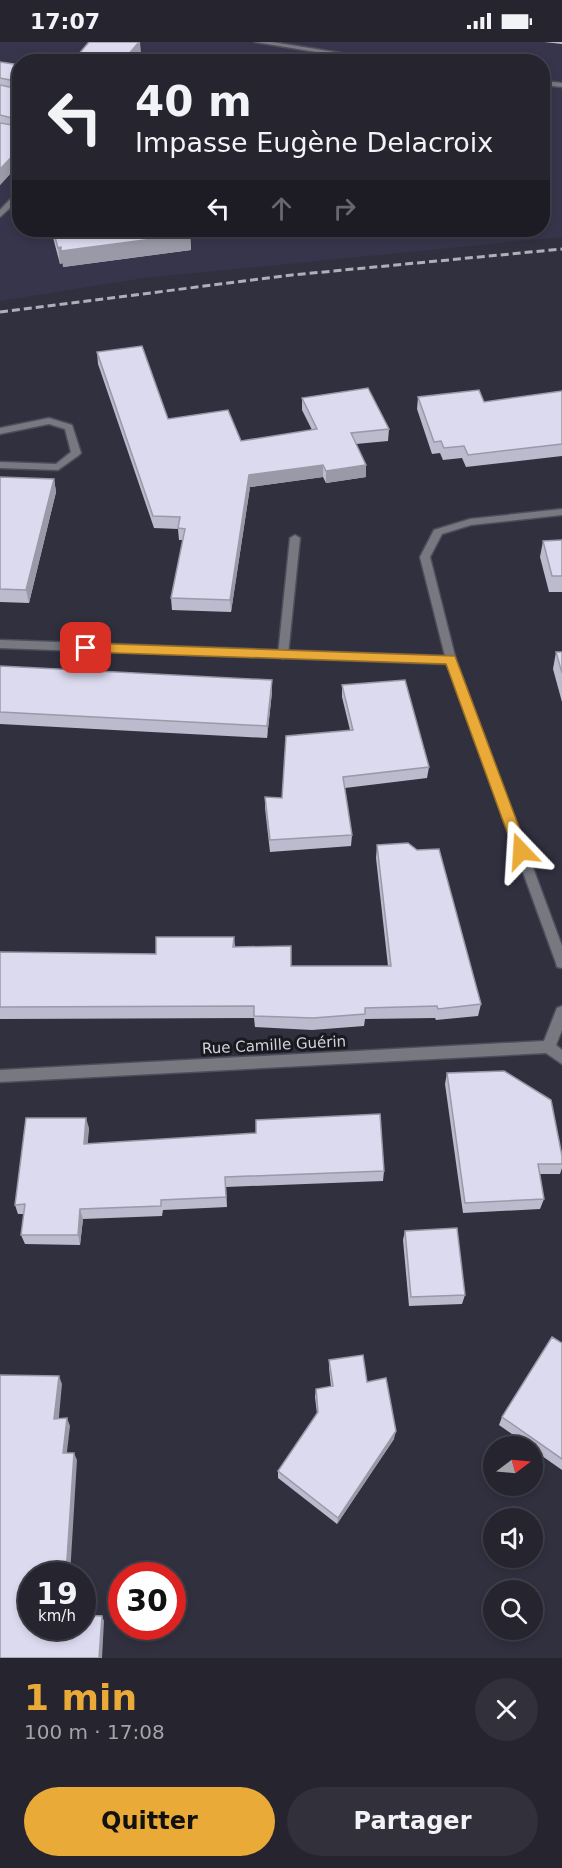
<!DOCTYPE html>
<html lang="fr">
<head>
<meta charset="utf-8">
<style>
	body { margin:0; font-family:"DejaVu Sans",sans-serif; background:#31303b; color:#f1f3f6; height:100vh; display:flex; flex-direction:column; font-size:22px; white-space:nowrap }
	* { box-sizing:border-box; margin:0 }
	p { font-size:20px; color:#a3a4aa }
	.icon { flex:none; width:33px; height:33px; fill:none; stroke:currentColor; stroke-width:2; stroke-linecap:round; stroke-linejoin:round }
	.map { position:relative; height:1616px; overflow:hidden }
	.side { display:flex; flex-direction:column; background:#25242f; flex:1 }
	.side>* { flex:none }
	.top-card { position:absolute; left:12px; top:12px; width:538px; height:183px; border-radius:24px; box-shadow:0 3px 9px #0003,0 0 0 2px #42414b; background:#25242f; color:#f1f3f6; overflow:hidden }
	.needle { width:39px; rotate:74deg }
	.fabs { position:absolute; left:483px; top:1394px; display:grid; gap:12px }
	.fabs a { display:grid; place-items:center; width:60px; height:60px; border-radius:50%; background:#25242f; box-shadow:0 3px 9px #0003,0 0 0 2px #42414b; font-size:30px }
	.speed { position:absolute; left:18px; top:1520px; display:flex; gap:12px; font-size:30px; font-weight:700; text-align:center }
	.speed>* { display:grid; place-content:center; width:78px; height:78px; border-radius:50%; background:#25242f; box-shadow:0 3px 9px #0003,0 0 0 2px #42414b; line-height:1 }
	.speed small { font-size:15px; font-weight:400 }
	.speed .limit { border:9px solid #d22; background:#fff; color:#111 }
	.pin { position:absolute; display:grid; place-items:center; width:51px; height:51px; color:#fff; margin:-26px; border-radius:12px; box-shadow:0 3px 9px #0006 }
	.me { position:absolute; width:66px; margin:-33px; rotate:340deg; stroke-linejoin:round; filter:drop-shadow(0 0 4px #0008) }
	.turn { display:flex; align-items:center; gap:21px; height:126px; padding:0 24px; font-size:27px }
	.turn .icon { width:78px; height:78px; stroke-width:2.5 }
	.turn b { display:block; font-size:42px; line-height:51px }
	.lanes { display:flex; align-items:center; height:57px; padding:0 24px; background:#0003; justify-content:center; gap:30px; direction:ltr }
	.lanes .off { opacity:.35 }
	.round { display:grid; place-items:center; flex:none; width:63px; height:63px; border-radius:32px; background:#31303b }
	.overview { display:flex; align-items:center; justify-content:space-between; height:102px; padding:0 24px }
	h1 { font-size:36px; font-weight:800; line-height:45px; color:#eaaa38 }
	.button { display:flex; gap:12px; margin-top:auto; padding:12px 24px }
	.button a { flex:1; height:69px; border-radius:36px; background:#eaaa38; color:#111; font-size:24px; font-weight:800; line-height:69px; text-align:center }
	.button a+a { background:#31303b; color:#f1f3f6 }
	.status { display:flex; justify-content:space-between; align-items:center; height:42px; padding:0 30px; background:#25242f; direction:ltr }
	.status svg { height:16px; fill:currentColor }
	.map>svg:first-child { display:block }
</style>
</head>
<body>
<div class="status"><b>17:07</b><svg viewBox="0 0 49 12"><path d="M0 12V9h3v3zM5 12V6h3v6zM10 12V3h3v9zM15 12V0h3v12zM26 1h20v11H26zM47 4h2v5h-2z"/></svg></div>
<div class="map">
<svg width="562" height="1616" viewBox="0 0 562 1616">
	<rect width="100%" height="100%" fill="#31303f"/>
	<path fill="#37354b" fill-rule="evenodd" d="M 0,0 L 562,0 L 562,195 L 143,236 L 0,259 ZM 20,20 L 543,20 L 543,188 L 20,188 Z"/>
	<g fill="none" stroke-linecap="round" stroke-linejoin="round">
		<defs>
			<path id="lane" d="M 17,150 L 20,150 L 20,157 L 0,175 L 0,168 Z
				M 295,493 L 300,496 L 288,613 L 283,617 L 278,613 L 290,496 Z"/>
			<path id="street" d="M 255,0 L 272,0 L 397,20 L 377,20 Z
				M 543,39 L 562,41 L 562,45 L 543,43 Z
				M 49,376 L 72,383 L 81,411 L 79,413 L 58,428 L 0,426 L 0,420 L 56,422 L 71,410 L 65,387 L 49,382 L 0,392 L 0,386 Z
				M 562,467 L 562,473 L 471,483 L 442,492 L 430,515 L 456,618 L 562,904 L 562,926 L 557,925 L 556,921 L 447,622 L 0,606 L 0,598 L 445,614 L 420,515 L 434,488 L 470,477 Z
				M 562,964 L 562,988 L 556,1003 L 562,1008 L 562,1022 L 546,1011 L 0,1040 L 0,1028 L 544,999 L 557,966 Z"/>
		</defs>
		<use href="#lane" stroke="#4e4d5b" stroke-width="3"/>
		<use href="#street" stroke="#4e4d5b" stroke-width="3"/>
		<use href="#lane" fill="#787880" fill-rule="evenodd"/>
		<use href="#street" fill="#787880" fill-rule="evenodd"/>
		<path stroke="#afaeb9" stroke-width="3" stroke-dasharray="8 4" stroke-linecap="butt" d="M 0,270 L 292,233 L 562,207"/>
	</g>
	<path fill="#bcbbce" d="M 544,0 L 562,0 L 562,2 Z
		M 0,20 L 20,23 L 20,121 L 0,143 Z
		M 51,188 L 189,188 L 190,192 L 191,208 L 63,225 L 63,221 L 60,222 Z
		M 97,310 L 168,377 L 241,399 L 312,388 L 302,368 L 302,356 L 389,387 L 388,399 L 356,402 L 366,435 L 326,441 L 323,435 L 250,445 L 231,570 L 172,568 L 171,556 L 183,498 L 179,498 L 178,487 L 154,486 L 98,322 Z
		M 562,349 L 562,414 L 466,425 L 462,416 L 443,418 L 440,411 L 432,412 L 417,367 L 418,355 L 484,360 Z
		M 0,435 L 54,437 L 56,450 L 29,561 L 0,560 Z
		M 562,498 L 562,550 L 549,550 L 540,515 L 543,499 Z
		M 556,610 L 562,610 L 562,660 L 553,627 Z
		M 0,624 L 272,650 L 267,696 L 0,682 Z
		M 342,643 L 429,725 L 427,736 L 345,746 L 352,793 L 351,804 L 270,810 L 265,766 L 265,755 L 282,756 L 350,688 L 342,655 Z
		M 377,803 L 481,962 L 478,974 L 436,978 L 435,976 L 365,977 L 364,984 L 312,988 L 255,985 L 254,976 L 0,977 L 0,910 L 156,912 L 234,895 L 235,905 L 291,924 L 388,924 L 376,816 Z
		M 447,1031 L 562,1114 L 562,1126 L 560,1132 L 540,1132 L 544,1157 L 540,1167 L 463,1171 L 445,1042 Z
		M 89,1086 L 87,1101 L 384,1129 L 383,1139 L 226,1145 L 227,1165 L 163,1168 L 162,1174 L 83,1177 L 80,1203 L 25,1202 L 21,1193 L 24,1172 L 18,1172 L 15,1163 Z
		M 405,1189 L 465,1253 L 462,1262 L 409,1264 L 403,1198 Z
		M 562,1301 L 562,1428 L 532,1407 L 532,1404 L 529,1404 L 499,1383 L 502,1375 Z
		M 329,1318 L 367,1340 L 394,1397 L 337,1482 L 278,1436 L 278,1429 L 317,1372 L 315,1355 L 316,1347 L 331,1345 L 329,1326 Z"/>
	<path fill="#9999a7" d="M 139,0 L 140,0 L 141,11 L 134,20 L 122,20 Z
		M 20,106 L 20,121 L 0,143 L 0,127 Z
		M 190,192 L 191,208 L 63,225 L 61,209 Z
		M 61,205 L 63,221 L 60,222 L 58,206 Z
		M 323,423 L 323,435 L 250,445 L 231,570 L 230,558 L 249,433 Z
		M 366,423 L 366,435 L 326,441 L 326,429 Z
		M 54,437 L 56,450 L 29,561 L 26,548 Z
		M 272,638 L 272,650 L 267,696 L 267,684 Z
		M 86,1076 L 89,1086 L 87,1112 L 84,1102 Z
		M 80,1167 L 83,1177 L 80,1203 L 78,1193 Z
		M 59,1334 L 62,1342 L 58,1385 L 54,1377 Z
		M 67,1376 L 70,1384 L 66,1418 L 63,1411 Z
		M 396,1389 L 394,1397 L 337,1482 L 338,1476 Z
		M 74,1411 L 77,1418 L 70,1533 L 66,1533 Z
		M 102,1574 L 104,1579 L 102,1616 L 99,1616 Z"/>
	<path fill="#dbdaef" stroke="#9999a7" stroke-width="1.5" d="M 89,0 L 139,0 L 122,20 L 72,20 Z
		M 0,20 L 20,23 L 20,40 L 0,36 Z
		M 0,43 L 18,47 L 20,43 L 20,78 L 0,73 Z
		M 20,80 L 20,106 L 0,127 L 0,81 L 18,84 Z
		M 53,188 L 189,188 L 190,192 L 61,209 L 61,205 L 58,206 Z
		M 142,304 L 168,377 L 228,368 L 241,399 L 317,387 L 302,356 L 368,346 L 389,387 L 351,391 L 366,423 L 326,429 L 323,423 L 249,433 L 230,558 L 171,556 L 185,487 L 178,486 L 180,475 L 153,474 L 97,310 Z
		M 479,348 L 484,360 L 562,349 L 562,402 L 468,413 L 464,404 L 444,406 L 441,399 L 434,400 L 418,355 Z
		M 0,435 L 54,437 L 26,548 L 0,547 Z
		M 562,498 L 562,534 L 552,534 L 543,499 Z
		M 556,610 L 562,610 L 562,631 Z
		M 0,624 L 272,638 L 267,684 L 0,670 Z
		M 405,638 L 429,725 L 343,735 L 352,793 L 270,798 L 265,755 L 282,756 L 286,694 L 353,688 L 342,643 Z
		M 408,801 L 417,808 L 439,807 L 481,962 L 438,967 L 437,964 L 365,966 L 365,972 L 313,976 L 254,974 L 254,964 L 0,965 L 0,910 L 156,912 L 156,895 L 234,895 L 233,905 L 291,904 L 291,924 L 391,924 L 377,803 Z
		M 504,1029 L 551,1058 L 562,1114 L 562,1122 L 538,1122 L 544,1157 L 465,1161 L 447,1031 Z
		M 380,1072 L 384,1129 L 225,1135 L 226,1155 L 161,1158 L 161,1164 L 80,1167 L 78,1193 L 21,1193 L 25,1162 L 15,1163 L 26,1076 L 86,1076 L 84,1102 L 256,1091 L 256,1078 Z
		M 457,1186 L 465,1253 L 411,1255 L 405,1189 Z
		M 552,1295 L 562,1301 L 562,1417 L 502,1375 Z
		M 363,1313 L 367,1340 L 386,1336 L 396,1389 L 338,1476 L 278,1429 L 318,1370 L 316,1347 L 333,1344 L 329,1318 Z
		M 0,1333 L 59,1334 L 54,1377 L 67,1376 L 63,1411 L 74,1411 L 66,1533 L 32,1533 L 32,1584 L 82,1584 L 82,1573 L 102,1574 L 99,1616 L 0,1616 Z"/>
	<path fill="#eaaa38" stroke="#986e24" stroke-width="1.5" d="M 86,601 L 455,614 L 528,809 L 521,814 L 514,809 L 446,622 L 86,610 L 80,606 Z"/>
	<g text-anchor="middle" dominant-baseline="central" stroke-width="6" stroke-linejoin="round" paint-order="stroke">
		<g font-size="15" fill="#d3d2dc" stroke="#191920">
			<text transform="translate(274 1003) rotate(-3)">Rue Camille Guérin</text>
		</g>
	</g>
</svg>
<div class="fabs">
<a><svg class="needle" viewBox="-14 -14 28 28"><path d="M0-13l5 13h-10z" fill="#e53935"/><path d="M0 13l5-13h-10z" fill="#a3a4aa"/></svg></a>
<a><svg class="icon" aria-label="sound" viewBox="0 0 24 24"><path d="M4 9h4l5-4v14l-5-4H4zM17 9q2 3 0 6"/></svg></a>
<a><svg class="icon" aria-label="search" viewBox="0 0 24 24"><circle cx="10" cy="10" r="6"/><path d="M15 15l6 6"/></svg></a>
</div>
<div class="speed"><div>19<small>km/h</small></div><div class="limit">30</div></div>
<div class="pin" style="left:86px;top:606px;background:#d93025"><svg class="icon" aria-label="arrive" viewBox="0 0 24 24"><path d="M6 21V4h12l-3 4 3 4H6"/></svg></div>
<svg class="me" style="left:521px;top:809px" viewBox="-20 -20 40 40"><path d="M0-17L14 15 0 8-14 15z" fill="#eaaa38" stroke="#fff" stroke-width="4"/></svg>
<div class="top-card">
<div class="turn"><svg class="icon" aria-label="left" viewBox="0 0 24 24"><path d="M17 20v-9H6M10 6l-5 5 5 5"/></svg><div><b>40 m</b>Impasse Eugène Delacroix</div></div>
<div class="lanes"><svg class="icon" aria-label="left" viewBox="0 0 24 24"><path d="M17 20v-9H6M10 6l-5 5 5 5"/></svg><svg class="icon off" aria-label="ahead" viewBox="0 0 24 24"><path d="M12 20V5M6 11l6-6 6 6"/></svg><svg class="icon off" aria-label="right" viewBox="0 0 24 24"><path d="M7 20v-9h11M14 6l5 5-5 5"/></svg></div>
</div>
</div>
<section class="side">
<div class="overview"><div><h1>1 min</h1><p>100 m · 17:08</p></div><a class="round"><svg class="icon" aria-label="close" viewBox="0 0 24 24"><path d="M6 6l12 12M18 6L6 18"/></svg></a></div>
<div class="button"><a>Quitter</a><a>Partager</a></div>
</section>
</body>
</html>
